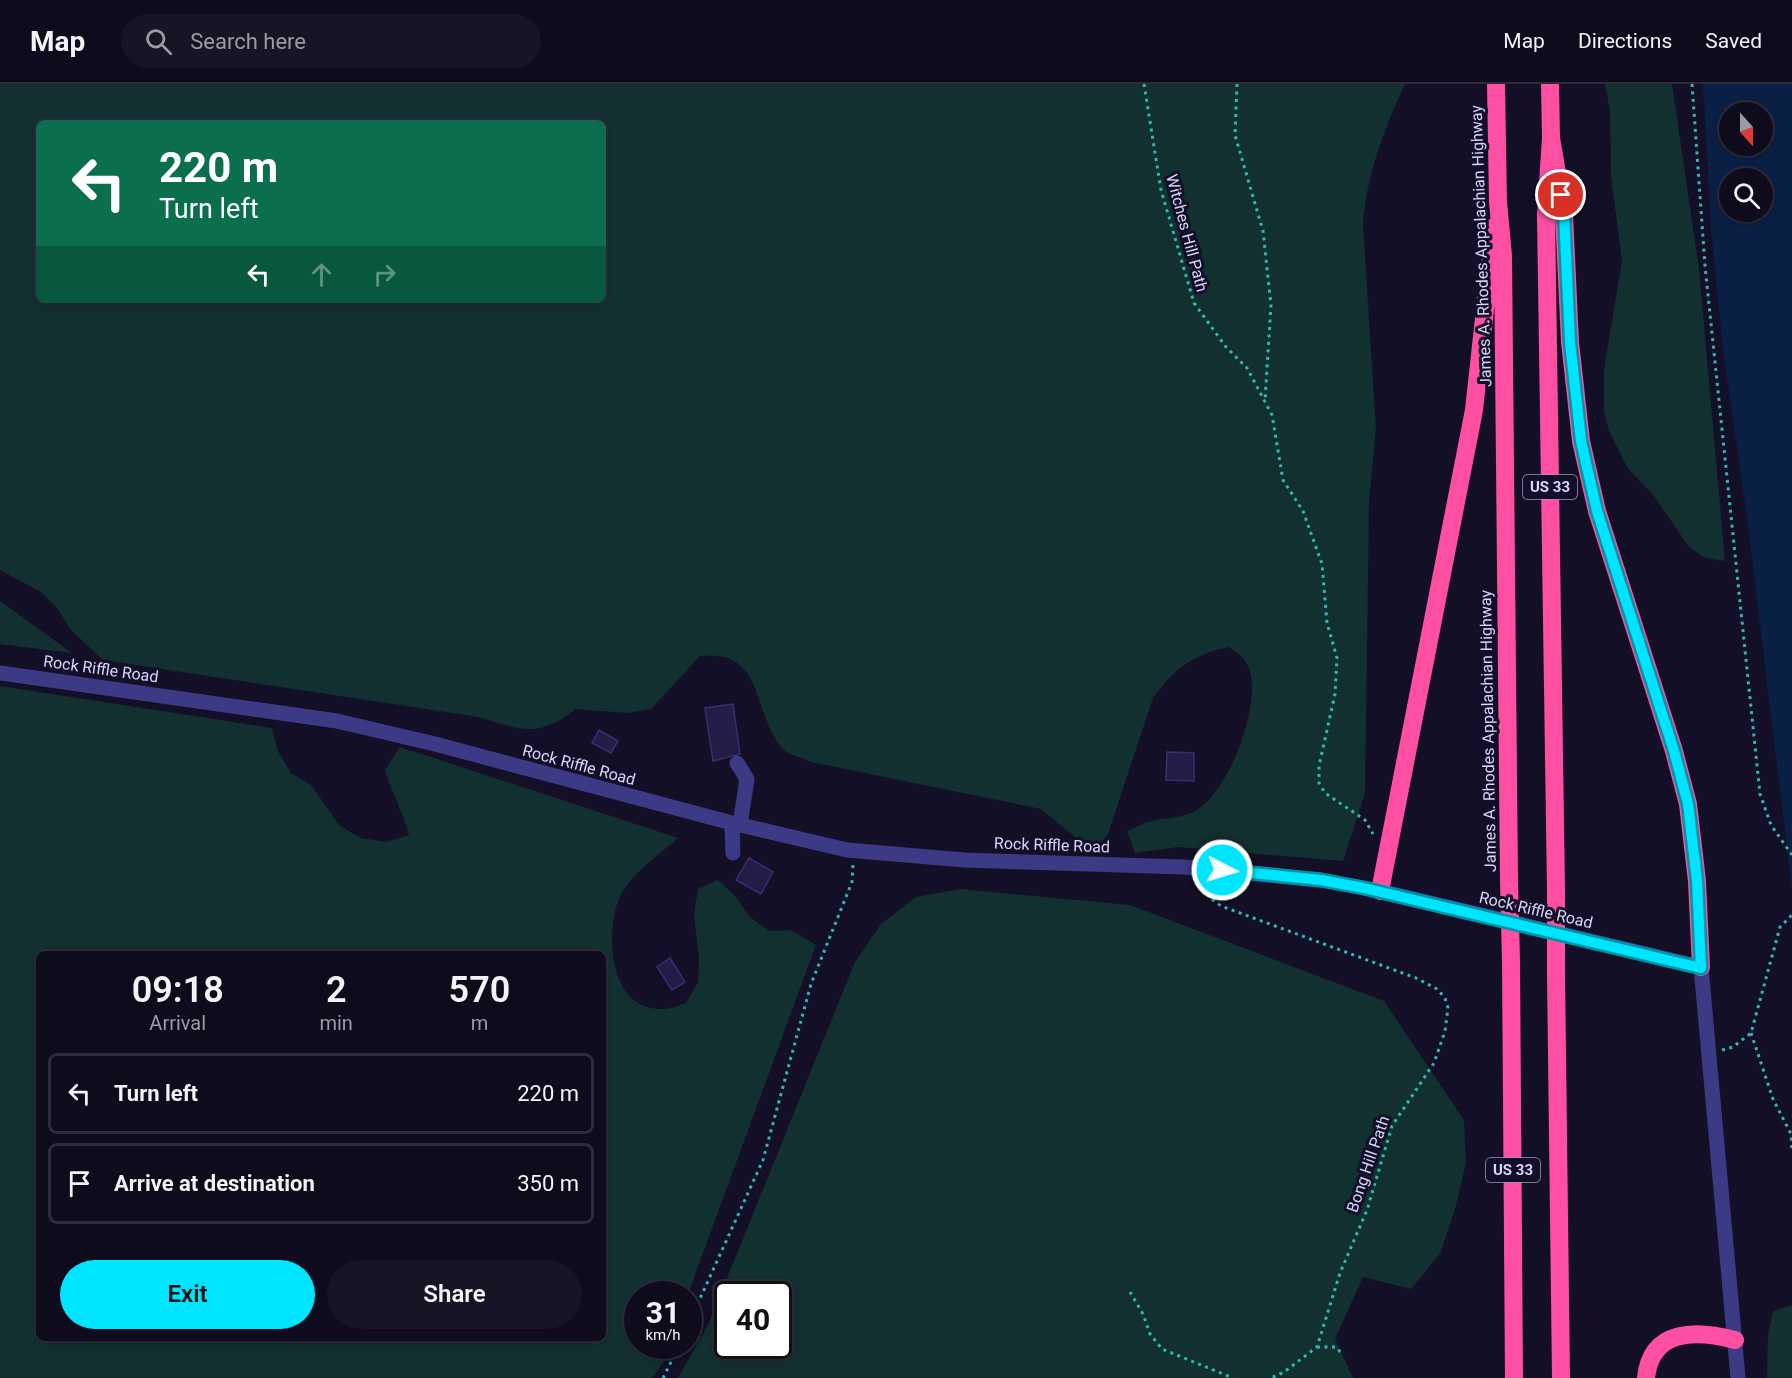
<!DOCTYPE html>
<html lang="en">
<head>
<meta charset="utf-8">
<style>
	body { margin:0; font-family:Roboto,sans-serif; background:#171425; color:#f1f3f6; height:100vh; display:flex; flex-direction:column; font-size:22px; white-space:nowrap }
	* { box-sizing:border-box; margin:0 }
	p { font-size:20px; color:#9b9ba3 }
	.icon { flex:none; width:33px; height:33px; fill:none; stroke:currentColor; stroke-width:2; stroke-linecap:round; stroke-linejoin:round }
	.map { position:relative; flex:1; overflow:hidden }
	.sheet { position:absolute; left:36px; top:867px; width:570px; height:390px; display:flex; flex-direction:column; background:#0e0b1c; border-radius:9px; box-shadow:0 3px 9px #0003,0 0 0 2px #2e2b3b }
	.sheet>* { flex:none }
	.top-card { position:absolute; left:36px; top:36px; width:570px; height:183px; border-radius:9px; box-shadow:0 3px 9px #0003,0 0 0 2px #2e2b3b; background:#0b6e4f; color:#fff; overflow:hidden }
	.needle { width:39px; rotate:159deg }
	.controls { position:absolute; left:1719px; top:18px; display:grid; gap:12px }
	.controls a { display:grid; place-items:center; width:54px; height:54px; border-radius:50%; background:#0e0b1c; box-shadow:0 3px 9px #0003,0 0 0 2px #2e2b3b; font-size:30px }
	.speed { position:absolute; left:624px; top:1197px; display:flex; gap:12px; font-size:30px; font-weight:700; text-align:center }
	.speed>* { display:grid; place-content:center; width:78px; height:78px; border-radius:50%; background:#0e0b1c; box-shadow:0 3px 9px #0003,0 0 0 2px #2e2b3b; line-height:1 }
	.speed small { font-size:15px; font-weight:400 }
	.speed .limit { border:3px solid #111; border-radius:9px; background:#fff; color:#111 }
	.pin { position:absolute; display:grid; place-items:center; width:51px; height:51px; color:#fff; margin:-26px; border:3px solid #fff; border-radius:50%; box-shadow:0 2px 6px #0007 }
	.me { position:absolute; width:66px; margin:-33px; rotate:95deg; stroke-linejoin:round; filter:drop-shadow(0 0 4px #0008) }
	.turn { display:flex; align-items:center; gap:21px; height:126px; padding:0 24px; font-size:27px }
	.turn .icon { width:78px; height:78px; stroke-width:2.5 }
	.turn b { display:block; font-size:42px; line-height:51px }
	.lanes { display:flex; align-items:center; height:57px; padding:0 24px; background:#0003; justify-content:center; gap:30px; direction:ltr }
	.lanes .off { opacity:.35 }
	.eta { display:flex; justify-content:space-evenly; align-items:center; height:102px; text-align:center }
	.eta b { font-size:36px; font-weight:600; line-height:42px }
	.button { display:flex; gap:12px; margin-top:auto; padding:12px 24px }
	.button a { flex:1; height:69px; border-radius:36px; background:#00e5ff; color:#111; font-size:24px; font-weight:600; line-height:69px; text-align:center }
	.button a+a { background:#171425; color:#f1f3f6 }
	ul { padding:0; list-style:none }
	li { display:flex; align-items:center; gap:18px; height:81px; margin:0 12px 9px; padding:0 12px; border:3px solid #2e2b3b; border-radius:9px }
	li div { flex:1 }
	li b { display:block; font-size:22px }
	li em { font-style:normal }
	header { display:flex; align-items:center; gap:36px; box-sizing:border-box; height:84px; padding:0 30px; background:#0e0b1c; border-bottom:2px solid #2e2b3b }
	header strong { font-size:28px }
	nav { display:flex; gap:33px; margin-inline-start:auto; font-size:21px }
	.search { width:420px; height:54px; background:#171425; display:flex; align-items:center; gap:15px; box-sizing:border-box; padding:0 21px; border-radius:33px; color:#9b9ba3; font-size:22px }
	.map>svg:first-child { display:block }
</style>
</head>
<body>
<header>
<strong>Map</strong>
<div class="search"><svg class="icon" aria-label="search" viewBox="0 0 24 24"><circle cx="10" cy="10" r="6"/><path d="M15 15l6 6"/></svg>Search here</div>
<nav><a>Map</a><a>Directions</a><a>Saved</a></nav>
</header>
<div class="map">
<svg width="1792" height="1294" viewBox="0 0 1792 1294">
	<rect width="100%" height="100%" fill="#130f26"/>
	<path fill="#12302f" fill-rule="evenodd" d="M 0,0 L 1405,0 C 1384,45 1367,90 1363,140 L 1376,344 L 1369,418 L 1365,709 L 1343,777 L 1178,763 L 1135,769 L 1127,747 C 1134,744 1141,741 1148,738 C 1164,733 1182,735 1197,726 C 1229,707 1267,612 1246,578 C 1243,572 1234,567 1229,563 C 1192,571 1175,584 1153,614 L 1108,750 L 1093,768 L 1041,725 L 811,678 C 803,674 788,671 782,664 C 751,628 766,565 700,572 L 651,625 L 627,629 L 576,625 C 537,655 522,646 479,633 L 103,576 L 70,545 L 57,524 L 41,508 L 0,486 ZM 39,39 L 603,39 L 603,216 L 39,216 Z
		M 1605,0 L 1672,0 L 1699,185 L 1725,477 L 1705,474 L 1689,463 L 1654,412 L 1627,383 L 1609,347 L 1604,328 L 1604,286 L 1622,176 L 1611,93 L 1610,27 Z
		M 0,517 L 72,569 L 0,560 Z
		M 0,602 L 272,644 L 278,667 L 291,689 L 311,701 L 340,742 L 361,754 L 387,758 L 409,751 C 403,728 392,709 385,686 L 400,663 L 678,754 C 658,772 628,791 618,817 C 605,854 610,928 664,925 C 671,925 680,921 686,919 L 698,898 L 699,876 L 694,830 L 698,805 L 718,796 L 735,812 L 750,833 L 769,847 L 791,846 L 816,861 L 688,1210 L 638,1210 L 638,1262 L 670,1262 L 663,1279 L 652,1294 L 0,1294 ZM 39,870 L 603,870 L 603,1254 L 39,1254 Z
		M 960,805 L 1130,821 L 1384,917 L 1464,1036 L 1466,1079 L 1455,1125 L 1440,1170 L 1411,1205 L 1363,1193 L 1335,1255 L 1353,1294 L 678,1294 L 708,1241 L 855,878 L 881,840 L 916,813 ZM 778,1210 L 778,1262 L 728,1262 L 728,1210 Z
		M 1792,1221 L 1792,1294 L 1767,1294 L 1768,1251 L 1773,1227 Z"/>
	<path fill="#0a1f44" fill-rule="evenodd" d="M 1703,0 L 1792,0 L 1792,805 L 1747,433 L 1723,267 L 1711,145 ZM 1730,28 L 1762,28 L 1762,62 L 1730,62 ZM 1730,94 L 1762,94 L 1762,128 L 1730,128 Z"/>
	<path fill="#241b47" stroke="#3b2d73" stroke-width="1.5" d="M 733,620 L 740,670 L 713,677 L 705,624 Z
		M 599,646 L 618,657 L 611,669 L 592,659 Z
		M 1167,668 L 1194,669 L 1194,697 L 1166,696 Z
		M 749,774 L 773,788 L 761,810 L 736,796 Z
		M 670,874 L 685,898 L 672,906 L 657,883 Z"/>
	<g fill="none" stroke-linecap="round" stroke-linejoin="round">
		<path stroke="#2fb8b0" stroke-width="3" stroke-dasharray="3 4.5" stroke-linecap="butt" d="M 1144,0 L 1161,106 L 1194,219 L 1226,263 L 1247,284 L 1272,331 L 1283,396 L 1303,427 L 1322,480 L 1327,539 L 1337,574 L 1335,610 L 1319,682 L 1319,699 L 1325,709 L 1365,736 L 1373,750
			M 1237,0 L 1235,51 L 1263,147 L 1271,221 L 1265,316
			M 1692,0 L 1705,182 L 1760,710 L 1771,741 L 1792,771
			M 1207,801 L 1213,816 L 1221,822 L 1416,894 L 1437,905 L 1445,914 L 1448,924 L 1445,947 L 1434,979 L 1392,1042 L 1367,1126 L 1340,1189 L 1317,1263 L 1284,1288 L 1271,1294
			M 1751,949 L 1773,1015 L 1791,1050 L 1792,1067
			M 1722,966 L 1733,963 L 1751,949 L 1780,843 L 1792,831
			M 1130,1208 L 1143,1230 L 1150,1250 L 1162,1265 L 1233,1294
			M 688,1241 L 763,1076 L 811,900 L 852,798 L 853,781
			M 1317,1263 L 1336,1263 L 1343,1271
			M 663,1294 L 679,1262"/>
		<path stroke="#3d3a85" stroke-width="15" d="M 0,589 L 337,637 L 435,660 L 732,739 L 847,766 L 964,776 L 1184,783 L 1321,796 L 1380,807 L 1701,883 L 1738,1294
			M 737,679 L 747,695 L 740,741
			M 732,739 L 733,769"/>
		<path stroke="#ff4fa3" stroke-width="18" d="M 1496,0 L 1498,118 L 1503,172 L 1509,796
			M 1550,0 L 1551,54 L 1546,130 L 1556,807
			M 1551,54 L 1564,130 L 1570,258 L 1581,357 L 1597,427 L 1674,667 L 1688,720 L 1697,797 L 1701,883
			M 1380,807 L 1474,326 L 1494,143
			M 1511,878 L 1514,1294
			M 1556,889 L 1561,1294
			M 1646,1294 C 1651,1244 1697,1246 1735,1256"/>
		<path stroke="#ff4fa3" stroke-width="18" d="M 1509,796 L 1511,878
			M 1556,807 L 1556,889"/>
	</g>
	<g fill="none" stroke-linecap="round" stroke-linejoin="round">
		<defs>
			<path id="route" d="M 1222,786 L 1321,796 L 1364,804 L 1701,884 L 1697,797 L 1688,720 L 1674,667 L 1597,427 L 1581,357 L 1570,258 L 1564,130 L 1561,111"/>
		</defs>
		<use href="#route" stroke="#0095a6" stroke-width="15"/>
		<use href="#route" stroke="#00e5ff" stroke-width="10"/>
	</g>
	<g text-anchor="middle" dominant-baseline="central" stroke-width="6" stroke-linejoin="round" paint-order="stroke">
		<g fill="#130f26" stroke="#9e99be" stroke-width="1.5">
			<rect x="1523" y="391" width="54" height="24" rx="4.5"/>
			<rect x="1486" y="1074" width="54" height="24" rx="4.5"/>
		</g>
		<g font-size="15" font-weight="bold" fill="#d9d4ff">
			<text x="1550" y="403">US 33</text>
			<text x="1513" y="1086">US 33</text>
		</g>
		<g font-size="16" fill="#d9d4ff" stroke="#130f26">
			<text transform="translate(1187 149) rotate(75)">Witches Hill Path</text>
			<text transform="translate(1481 162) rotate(-92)">James A. Rhodes Appalachian Highway</text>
			<text transform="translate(101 585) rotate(8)">Rock Riffle Road</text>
			<text transform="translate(1488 647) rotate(-91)">James A. Rhodes Appalachian Highway</text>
			<text transform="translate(579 681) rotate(15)">Rock Riffle Road</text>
			<text transform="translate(1052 761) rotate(2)">Rock Riffle Road</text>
			<text transform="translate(1536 826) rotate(13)">Rock Riffle Road</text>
			<text transform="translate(1368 1080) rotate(-71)">Bong Hill Path</text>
		</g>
	</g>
</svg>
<div class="controls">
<a><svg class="needle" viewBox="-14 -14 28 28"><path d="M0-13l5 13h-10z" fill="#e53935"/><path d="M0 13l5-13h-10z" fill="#9b9ba3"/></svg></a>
<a><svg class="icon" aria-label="search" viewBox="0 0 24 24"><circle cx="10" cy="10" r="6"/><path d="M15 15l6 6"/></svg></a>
</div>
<div class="speed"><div>31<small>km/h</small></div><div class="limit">40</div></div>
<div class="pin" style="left:1561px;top:111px;background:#d93025"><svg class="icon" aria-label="arrive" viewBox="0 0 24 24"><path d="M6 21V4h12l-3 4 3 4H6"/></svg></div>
<svg class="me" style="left:1222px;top:786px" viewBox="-20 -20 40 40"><circle r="17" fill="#00e5ff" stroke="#fff" stroke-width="3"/><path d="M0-11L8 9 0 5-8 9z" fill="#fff"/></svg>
<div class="top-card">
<div class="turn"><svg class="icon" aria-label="left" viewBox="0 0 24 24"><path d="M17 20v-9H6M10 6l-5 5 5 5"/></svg><div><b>220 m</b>Turn left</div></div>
<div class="lanes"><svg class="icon" aria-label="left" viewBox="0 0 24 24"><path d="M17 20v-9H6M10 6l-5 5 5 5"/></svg><svg class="icon off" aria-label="ahead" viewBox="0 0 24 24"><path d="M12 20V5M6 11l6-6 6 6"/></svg><svg class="icon off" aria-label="right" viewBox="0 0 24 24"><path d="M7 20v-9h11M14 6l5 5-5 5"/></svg></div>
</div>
<section class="sheet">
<div class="eta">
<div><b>09:18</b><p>Arrival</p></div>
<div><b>2</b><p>min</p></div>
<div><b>570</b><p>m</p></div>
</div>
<ul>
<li><svg class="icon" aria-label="left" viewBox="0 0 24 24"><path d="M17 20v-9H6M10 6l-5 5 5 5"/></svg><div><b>Turn left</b></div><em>220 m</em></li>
<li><svg class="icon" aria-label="arrive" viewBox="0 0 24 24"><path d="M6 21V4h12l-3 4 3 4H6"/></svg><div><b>Arrive at destination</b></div><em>350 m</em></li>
</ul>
<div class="button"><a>Exit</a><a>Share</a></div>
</section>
</div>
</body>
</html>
